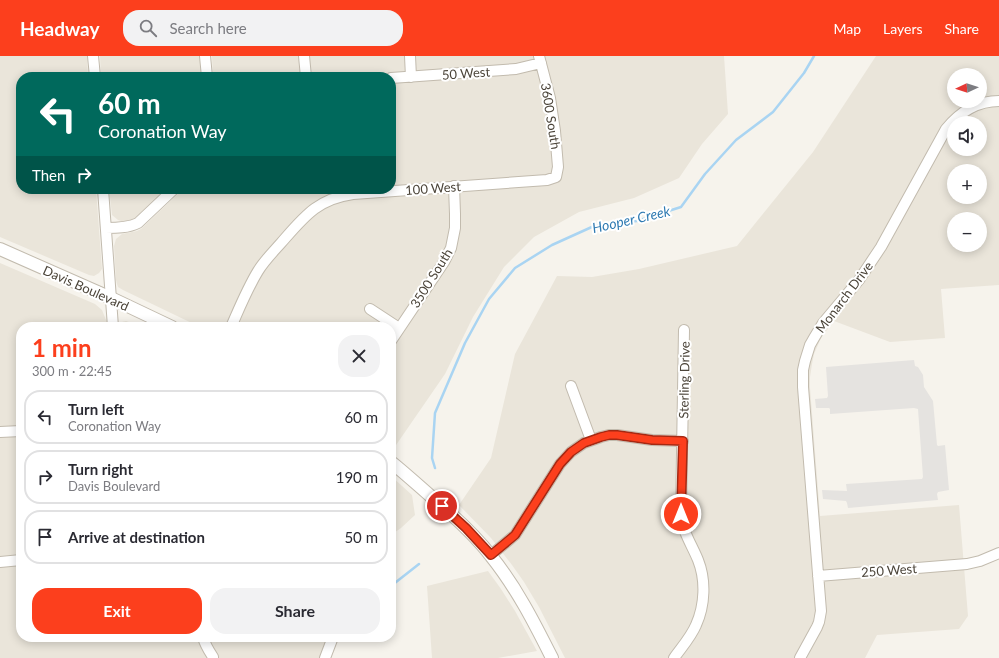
<!DOCTYPE html>
<html lang="en">
<head>
<meta charset="utf-8">
<style>
	body { margin:0; font-family:Lato,sans-serif; background:#f2f2f3; color:#2b2b33; height:100vh; display:flex; flex-direction:column; font-size:15px; white-space:nowrap }
	* { box-sizing:border-box; margin:0 }
	p { font-size:13px; color:#7c7c81 }
	.icon { flex:none; width:22px; height:22px; fill:none; stroke:currentColor; stroke-width:2; stroke-linecap:round; stroke-linejoin:round }
	.map { position:relative; flex:1; overflow:hidden }
	.sheet { position:absolute; left:16px; top:266px; width:380px; height:320px; display:flex; flex-direction:column; background:#fff; border-radius:16px; box-shadow:0 2px 10px #0003 }
	.sheet>* { flex:none }
	.banner { position:absolute; left:16px; top:16px; width:380px; height:122px; border-radius:16px; box-shadow:0 2px 10px #0003; background:#00695c; color:#fff; overflow:hidden }
	.needle { width:26px; rotate:266deg }
	.controls { position:absolute; left:947px; top:12px; display:grid; gap:8px }
	.controls a { display:grid; place-items:center; width:40px; height:40px; border-radius:50%; background:#fff; box-shadow:0 2px 10px #0003; font-size:20px }
	.pin { position:absolute; display:grid; place-items:center; width:34px; height:34px; color:#fff; margin:-17px; border:2px solid #fff; border-radius:50%; box-shadow:0 1px 4px #0007 }
	.me { position:absolute; width:44px; margin:-22px; rotate:0deg; stroke-linejoin:round; filter:drop-shadow(0 0 3px #0008) }
	.turn { display:flex; align-items:center; gap:14px; height:84px; padding:0 16px; font-size:18px }
	.turn .icon { width:52px; height:52px; stroke-width:2.5 }
	.turn b { display:block; font-size:28px; line-height:34px }
	.then { display:flex; align-items:center; height:38px; padding:0 16px; background:#0003; gap:8px; font-size:15px }
	.round { display:grid; place-items:center; flex:none; width:42px; height:42px; border-radius:16px; background:#f2f2f3 }
	.headline { display:flex; align-items:center; justify-content:space-between; height:68px; padding:0 16px }
	h1 { font-size:24px; font-weight:700; line-height:30px; color:#fc3f1d }
	.button { display:flex; gap:8px; margin-top:auto; padding:8px 16px }
	.button a { flex:1; height:46px; border-radius:16px; background:#fc3f1d; color:#fff; font-size:16px; font-weight:700; line-height:46px; text-align:center }
	.button a+a { background:#f2f2f3; color:#2b2b33 }
	ul { padding:0; list-style:none }
	li { display:flex; align-items:center; gap:12px; height:54px; margin:0 8px 6px; padding:0 8px; border:2px solid #e1e1e2; border-radius:16px }
	li div { flex:1 }
	li b { display:block; font-size:15px }
	li em { font-style:normal }
	header { display:flex; align-items:center; gap:24px; box-sizing:border-box; height:56px; padding:0 20px; background:#fc3f1d; color:#fff }
	header strong { font-size:19px }
	nav { display:flex; gap:22px; margin-inline-start:auto; font-size:14px }
	.search { width:280px; height:36px; background:#f2f2f3; display:flex; align-items:center; gap:10px; box-sizing:border-box; padding:0 14px; border-radius:16px; color:#7c7c81; font-size:15px }
	.map>svg:first-child { display:block }
</style>
</head>
<body>
<header>
<strong>Headway</strong>
<div class="search"><svg class="icon" aria-label="search" viewBox="0 0 24 24"><circle cx="10" cy="10" r="6"/><path d="M15 15l6 6"/></svg>Search here</div>
<nav><a>Map</a><a>Layers</a><a>Share</a></nav>
</header>
<div class="map">
<svg width="999" height="602" viewBox="0 0 999 602">
	<rect width="100%" height="100%" fill="#f6f3ec"/>
	<path fill="#eae5da" fill-rule="evenodd" d="M 0,0 L 87,0 L 88,21 L 21,21 L 21,133 L 96,133 L 102,213 L 99,217 L 94,220 L 89,219 L 0,181 Z
		M 100,0 L 200,0 L 201,21 L 101,21 Z
		M 212,0 L 724,0 L 728,58 L 702,88 L 679,122 L 634,142 L 579,156 L 534,181 L 504,211 L 473,261 L 445,318 L 394,392 L 391,390 L 391,271 L 200,271 L 123,234 L 118,231 L 117,228 L 116,224 L 114,190 L 116,183 L 122,178 L 137,175 L 141,173 L 183,133 L 391,133 L 391,21 L 213,21 Z
		M 876,0 L 999,0 L 999,229 L 941,233 L 945,282 L 890,286 L 834,265 L 827,274 L 821,282 L 814,298 L 812,308 L 810,321 L 810,332 L 820,460 L 959,449 L 968,560 L 959,573 L 877,579 L 865,602 L 565,602 L 539,551 L 524,526 L 512,509 L 491,482 L 459,449 L 491,402 L 515,298 L 557,220 L 592,221 L 639,213 L 737,190 L 813,96 ZM 954,19 L 980,19 L 980,45 L 954,45 ZM 954,67 L 980,67 L 980,93 L 954,93 ZM 954,115 L 980,115 L 980,141 L 954,141 ZM 954,163 L 980,163 L 980,189 L 954,189 Z
		M 109,133 L 166,133 L 138,160 L 131,164 L 124,166 L 118,164 L 112,159 Z
		M 0,207 L 95,248 L 102,254 L 106,264 L 120,269 L 122,266 L 126,265 L 143,271 L 21,271 L 21,499 L 0,500 Z
		M 391,420 L 412,439 L 415,459 L 401,472 L 391,479 Z
		M 21,510 L 21,581 L 327,581 L 320,602 L 0,602 L 0,511 Z
		M 488,515 L 501,533 L 515,555 L 537,595 L 498,602 L 432,602 L 427,530 Z"/>
	<path fill="#e5e3e0" d="M 914,304 L 915,310 L 918,311 L 923,319 L 924,331 L 933,345 L 937,389 L 938,390 L 945,389 L 949,434 L 938,436 L 937,438 L 938,444 L 848,452 L 847,447 L 846,445 L 823,443 L 822,434 L 847,435 L 846,428 L 922,423 L 923,421 L 918,353 L 914,352 L 830,358 L 830,353 L 829,352 L 816,352 L 815,343 L 827,342 L 828,340 L 826,311 Z"/>
	<g fill="none" stroke-linecap="round" stroke-linejoin="round">
		<path stroke="#a9d4f2" stroke-width="2.5" d="M 435,412 L 432,402 L 435,357 L 465,287 L 489,243 L 515,212 L 552,189 L 594,170 L 637,165 L 681,151 L 705,118 L 736,84 L 773,56 L 804,17 L 814,0
			M 391,530 L 419,508
			M 352,583 L 353,581"/>
		<defs>
			<path id="minor" d="M 93,0 L 95,21
				M 205,0 L 207,21
				M 304,0 L 306,21
				M 410,0 L 411,21
				M 391,22 L 516,13 L 541,7
				M 103,133 L 113,271
				M 106,172 C 116,172 128,172 138,167 L 174,133
				M 370,253 L 399,272
				M 231,271 C 239,253 247,233 258,215 C 264,205 273,196 281,187 C 304,161 317,143 353,138 L 547,124 L 556,121 L 558,111 L 555,75 L 550,42 L 539,0
				M 391,285 L 444,206 L 451,192 L 455,172 L 455,158 L 454,130
				M 571,330 L 591,384
				M 0,376 L 21,375
				M 491,499 L 515,479 L 560,408 L 571,396 L 584,387 L 601,381 L 609,379 L 617,379 L 652,384 L 683,385
				M 0,506 L 21,504
				M 818,520 L 967,508 L 980,505 L 999,497
				M 203,581 C 205,589 209,595 213,601
				M 325,602 L 333,581
				M 674,602 C 681,592 691,581 696,569 C 705,549 706,524 698,504 C 691,487 683,477 681,458 L 684,274
				M 800,602 L 817,571 L 819,566 L 821,555 L 803,331 L 803,314 L 805,305 L 810,289 L 814,282 L 823,267 L 859,224 L 881,191 L 946,73 C 959,57 977,45 999,45"/>
			<path id="tertiary" d="M 0,193 L 111,242 L 172,271
				M 391,406 C 406,418 420,431 435,444 C 455,461 475,479 491,500 C 516,531 534,566 552,602"/>
		</defs>
		<use href="#minor" stroke="#c2bbae" stroke-width="12"/>
		<use href="#tertiary" stroke="#c2bbae" stroke-width="14"/>
		<use href="#minor" stroke="#fff" stroke-width="10"/>
		<use href="#tertiary" stroke="#fff" stroke-width="12"/>
	</g>
	<g fill="none" stroke-linecap="round" stroke-linejoin="round">
		<defs>
			<path id="route" d="M 442,450 L 466,472 L 491,499 L 515,479 L 560,408 L 571,396 L 584,387 L 601,381 L 609,379 L 617,379 L 652,384 L 683,385 L 681,458"/>
		</defs>
		<use href="#route" stroke="#a42913" stroke-width="10"/>
		<use href="#route" stroke="#fc3f1d" stroke-width="7"/>
	</g>
	<g text-anchor="middle" dominant-baseline="central" stroke-width="4" stroke-linejoin="round" paint-order="stroke">
		<g font-size="13" fill="#4b4439" stroke="#fff">
			<text transform="translate(466 17) rotate(-4)">50 West</text>
			<text transform="translate(551 60) rotate(81)">3600 South</text>
			<text transform="translate(433 132) rotate(-4)">100 West</text>
			<text transform="translate(431 222) rotate(-58)">3500 South</text>
			<text transform="translate(86 232) rotate(24)">Davis Boulevard</text>
			<text transform="translate(844 241) rotate(-53)">Monarch Drive</text>
			<text transform="translate(684 324) rotate(-89)">Sterling Drive</text>
			<text transform="translate(889 514) rotate(-4)">250 West</text>
		</g>
		<g font-size="14" font-style="italic" fill="#2e7ab2" stroke="#fff">
			<text transform="translate(631 163) rotate(-13)">Hooper Creek</text>
		</g>
	</g>
</svg>
<div class="controls">
<a><svg class="needle" viewBox="-14 -14 28 28"><path d="M0-13l5 13h-10z" fill="#e53935"/><path d="M0 13l5-13h-10z" fill="#7c7c81"/></svg></a>
<a><svg class="icon" aria-label="sound" viewBox="0 0 24 24"><path d="M4 9h4l5-4v14l-5-4H4zM17 9q2 3 0 6"/></svg></a>
<a>+</a>
<a>−</a>
</div>
<div class="pin" style="left:442px;top:450px;background:#d93025"><svg class="icon" aria-label="arrive" viewBox="0 0 24 24"><path d="M6 21V4h12l-3 4 3 4H6"/></svg></div>
<svg class="me" style="left:681px;top:458px" viewBox="-20 -20 40 40"><circle r="17" fill="#fc3f1d" stroke="#fff" stroke-width="3"/><path d="M0-11L8 9 0 5-8 9z" fill="#fff"/></svg>
<div class="banner">
<div class="turn"><svg class="icon" aria-label="left" viewBox="0 0 24 24"><path d="M17 20v-9H6M10 6l-5 5 5 5"/></svg><div><b>60 m</b>Coronation Way</div></div>
<div class="then">Then<svg class="icon" aria-label="right" viewBox="0 0 24 24"><path d="M7 20v-9h11M14 6l5 5-5 5"/></svg></div>
</div>
<section class="sheet">
<div class="headline"><div><h1>1 min</h1><p>300 m · 22:45</p></div><a class="round"><svg class="icon" aria-label="close" viewBox="0 0 24 24"><path d="M6 6l12 12M18 6L6 18"/></svg></a></div>
<ul>
<li><svg class="icon" aria-label="left" viewBox="0 0 24 24"><path d="M17 20v-9H6M10 6l-5 5 5 5"/></svg><div><b>Turn left</b><p>Coronation Way</p></div><em>60 m</em></li>
<li><svg class="icon" aria-label="right" viewBox="0 0 24 24"><path d="M7 20v-9h11M14 6l5 5-5 5"/></svg><div><b>Turn right</b><p>Davis Boulevard</p></div><em>190 m</em></li>
<li><svg class="icon" aria-label="arrive" viewBox="0 0 24 24"><path d="M6 21V4h12l-3 4 3 4H6"/></svg><div><b>Arrive at destination</b></div><em>50 m</em></li>
</ul>
<div class="button"><a>Exit</a><a>Share</a></div>
</section>
</div>
</body>
</html>
